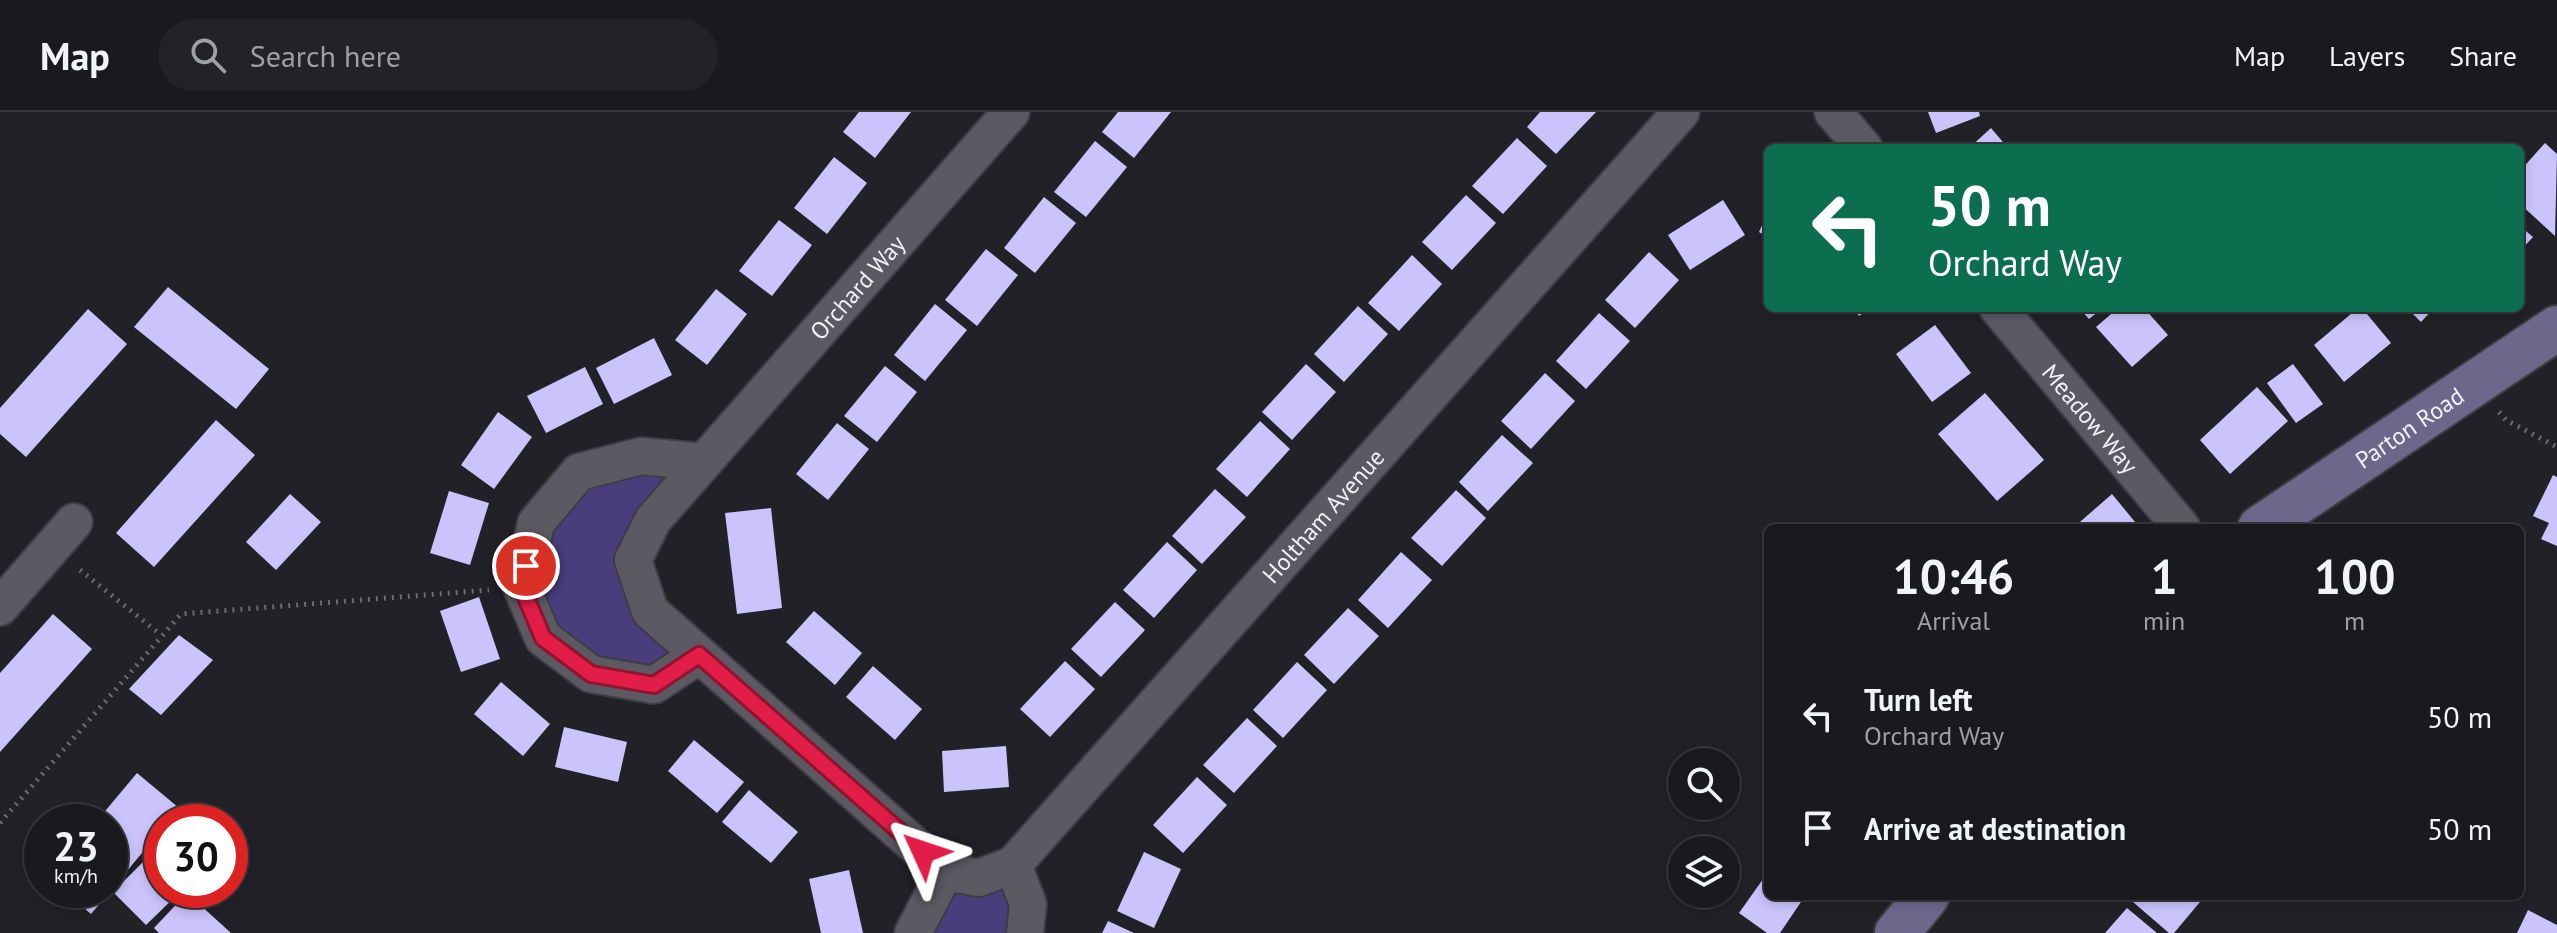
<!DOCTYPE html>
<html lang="en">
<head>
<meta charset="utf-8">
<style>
	body { margin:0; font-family:"PT Sans",sans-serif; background:#232227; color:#f1f3f6; height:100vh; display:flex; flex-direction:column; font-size:30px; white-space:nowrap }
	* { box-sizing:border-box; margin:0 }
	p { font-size:26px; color:#9fa0a4 }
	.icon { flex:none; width:44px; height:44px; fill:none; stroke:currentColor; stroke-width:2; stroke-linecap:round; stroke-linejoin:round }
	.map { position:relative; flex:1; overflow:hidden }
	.panel { position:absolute; left:1764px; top:412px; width:760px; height:376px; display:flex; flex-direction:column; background:#1a191e; border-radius:12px; box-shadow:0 4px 12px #0003,0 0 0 2px #38383c }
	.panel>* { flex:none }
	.top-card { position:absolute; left:1764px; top:32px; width:760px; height:168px; border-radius:12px; box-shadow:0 4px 12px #0003,0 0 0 2px #38383c; background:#0b6e4f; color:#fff; overflow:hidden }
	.buttons { position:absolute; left:1668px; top:636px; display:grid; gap:16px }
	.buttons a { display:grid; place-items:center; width:72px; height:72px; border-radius:50%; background:#1a191e; box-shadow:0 4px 12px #0003,0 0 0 2px #38383c; font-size:40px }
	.speed { position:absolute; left:24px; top:692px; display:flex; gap:16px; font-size:40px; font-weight:700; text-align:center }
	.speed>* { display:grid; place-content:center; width:104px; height:104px; border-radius:50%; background:#1a191e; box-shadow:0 4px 12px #0003,0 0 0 2px #38383c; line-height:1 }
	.speed small { font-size:20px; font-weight:400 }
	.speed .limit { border:12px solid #d22; background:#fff; color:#111 }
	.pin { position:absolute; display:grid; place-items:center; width:68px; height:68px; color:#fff; margin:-34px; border:4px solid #fff; border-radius:50%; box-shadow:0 2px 8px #0007 }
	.me { position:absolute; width:88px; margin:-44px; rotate:312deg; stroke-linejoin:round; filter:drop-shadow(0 0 6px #0008) }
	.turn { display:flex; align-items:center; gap:28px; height:168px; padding:0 32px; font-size:36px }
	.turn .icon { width:104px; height:104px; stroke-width:2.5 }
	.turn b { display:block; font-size:56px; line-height:68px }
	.eta { display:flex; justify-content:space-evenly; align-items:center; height:136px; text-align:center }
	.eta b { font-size:48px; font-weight:800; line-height:56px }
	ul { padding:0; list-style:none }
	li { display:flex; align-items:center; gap:24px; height:112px; padding:0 32px }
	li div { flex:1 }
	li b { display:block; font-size:30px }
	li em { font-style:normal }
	header { display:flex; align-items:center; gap:48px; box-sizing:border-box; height:112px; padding:0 40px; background:#1a191e; border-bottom:2px solid #38383c }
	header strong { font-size:38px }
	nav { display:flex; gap:44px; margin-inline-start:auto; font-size:28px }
	.search { width:560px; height:72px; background:#232227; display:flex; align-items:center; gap:20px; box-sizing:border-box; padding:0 28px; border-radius:44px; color:#9fa0a4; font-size:30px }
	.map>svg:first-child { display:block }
</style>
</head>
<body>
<header>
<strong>Map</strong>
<div class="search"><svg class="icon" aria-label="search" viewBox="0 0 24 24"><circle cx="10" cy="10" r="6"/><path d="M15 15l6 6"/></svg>Search here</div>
<nav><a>Map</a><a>Layers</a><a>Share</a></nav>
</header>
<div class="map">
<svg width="2557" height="821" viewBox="0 0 2557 821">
	<rect width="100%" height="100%" fill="#222128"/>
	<path fill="#493d7c" d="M 704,350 L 633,448 L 699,543 L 654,573 L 543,526 L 536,411 L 579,360 Z
		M 1013,753 L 1025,821 L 913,821 L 945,760 Z"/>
	<path fill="#cbc4fc" d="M 859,0 L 911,0 L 875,46 L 843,20 Z
		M 1118,0 L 1171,0 L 1134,46 L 1102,20 Z
		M 1540,0 L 1596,0 L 1556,42 L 1527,15 Z
		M 1928,0 L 1979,0 L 1980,4 L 1936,21 Z
		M 1991,16 L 2008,36 L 1969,36 Z
		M 1517,26 L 1547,54 L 1503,102 L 1472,74 Z
		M 1095,29 L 1127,55 L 1086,105 L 1054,80 Z
		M 2545,31 L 2557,42 L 2555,124 L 2520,92 L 2520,59 Z
		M 834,45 L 867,71 L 827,122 L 794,96 Z
		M 1466,83 L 1496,111 L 1452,158 L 1422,130 Z
		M 1044,85 L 1076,111 L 1035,161 L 1004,136 Z
		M 1723,88 L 1745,123 L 1690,158 L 1668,123 Z
		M 1768,100 L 1768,125 L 1759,120 Z
		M 779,108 L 812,133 L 772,184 L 739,159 Z
		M 2520,114 L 2533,125 L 2520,139 Z
		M 986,137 L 1018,163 L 977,214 L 945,188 Z
		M 1649,140 L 1679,168 L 1635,216 L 1605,188 Z
		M 1412,143 L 1442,172 L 1399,219 L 1368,191 Z
		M 168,175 L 269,257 L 236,297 L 134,215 Z
		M 716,177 L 747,202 L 707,253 L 675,228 Z
		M 935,192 L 967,218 L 925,269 L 894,243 Z
		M 1358,194 L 1388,222 L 1344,270 L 1314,242 Z
		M 1853,196 L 1870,196 L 1859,204 Z
		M 2079,196 L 2103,196 L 2089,207 Z
		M 2118,196 L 2144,196 L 2168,223 L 2132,255 L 2096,215 Z
		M 2358,196 L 2362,196 L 2391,231 L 2344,270 L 2314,233 Z
		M 2407,196 L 2434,196 L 2421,210 Z
		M 88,197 L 127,232 L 26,345 L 0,322 L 0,296 Z
		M 1599,201 L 1630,229 L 1586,277 L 1556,249 Z
		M 1935,213 L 1971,261 L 1932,290 L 1896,242 Z
		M 654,226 L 672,263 L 614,292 L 596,256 Z
		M 1306,252 L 1336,280 L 1292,328 L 1262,300 Z
		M 2293,252 L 2323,292 L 2296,311 L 2267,271 Z
		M 885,254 L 917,280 L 877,330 L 844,304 Z
		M 585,255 L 603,292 L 546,321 L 527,284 Z
		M 1545,261 L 1575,289 L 1531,337 L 1501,309 Z
		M 2257,275 L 2288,309 L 2230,362 L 2200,328 Z
		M 1985,281 L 2044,348 L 1997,389 L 1938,322 Z
		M 498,300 L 532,325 L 494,377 L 461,353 Z
		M 216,308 L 255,343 L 154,455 L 116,421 Z
		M 1260,309 L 1290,337 L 1247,385 L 1216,357 Z
		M 837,311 L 869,337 L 828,388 L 796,362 Z
		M 1502,323 L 1533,351 L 1488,399 L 1459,370 Z
		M 2553,363 L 2557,365 L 2557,434 L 2541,427 L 2549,411 L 2533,404 Z
		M 1215,377 L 1246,405 L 1202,452 L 1172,424 Z
		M 1456,378 L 1486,406 L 1442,454 L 1411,426 Z
		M 449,379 L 489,391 L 470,453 L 430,441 Z
		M 290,382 L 321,410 L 276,458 L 246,430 Z
		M 2112,382 L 2140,416 L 2073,416 Z
		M 771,396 L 782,496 L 737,502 L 725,401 Z
		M 1167,430 L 1197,458 L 1154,506 L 1123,478 Z
		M 1401,440 L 1432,468 L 1388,516 L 1358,488 Z
		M 479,485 L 500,547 L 461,560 L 440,499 Z
		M 1115,490 L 1145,518 L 1101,565 L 1071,537 Z
		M 1348,496 L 1379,524 L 1334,572 L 1304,543 Z
		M 814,499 L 862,541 L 835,573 L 786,530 Z
		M 53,502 L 92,537 L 0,640 L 0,561 Z
		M 179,523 L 213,548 L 161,603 L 129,577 Z
		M 1065,549 L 1095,577 L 1050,625 L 1020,597 Z
		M 1297,550 L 1327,578 L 1283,626 L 1253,598 Z
		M 873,554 L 922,597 L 895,628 L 846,585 Z
		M 501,570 L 550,612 L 523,644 L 474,602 Z
		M 1247,606 L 1277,634 L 1234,681 L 1203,653 Z
		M 564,615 L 627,630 L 618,670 L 555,655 Z
		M 694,628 L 744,670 L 717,701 L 668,659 Z
		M 1006,634 L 1009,675 L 944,680 L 942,639 Z
		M 137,661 L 179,696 L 168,710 L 162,710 L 162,717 L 91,802 L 63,778 L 110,778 L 110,710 L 96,710 Z
		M 1197,665 L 1227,693 L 1183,741 L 1153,713 Z
		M 749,678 L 798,720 L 771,751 L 722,710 Z
		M 1144,740 L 1181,757 L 1154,816 L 1117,799 Z
		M 147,746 L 162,761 L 162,778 L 180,780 L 146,813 L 113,780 Z
		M 849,758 L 863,821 L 821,821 L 809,767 Z
		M 1768,760 L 1768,784 L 1805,784 L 1780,821 L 1767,821 L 1739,801 Z
		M 187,781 L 231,821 L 159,821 L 154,816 Z
		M 2138,784 L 2205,784 L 2174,821 L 2169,821 L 2133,790 Z
		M 2127,796 L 2157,821 L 2105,821 Z
		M 2528,798 L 2557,813 L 2557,821 L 2517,821 Z
		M 1108,809 L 1134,821 L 1102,821 Z"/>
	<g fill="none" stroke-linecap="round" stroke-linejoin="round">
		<defs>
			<g id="street">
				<path d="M 1833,0 L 1864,36"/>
				<path id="s1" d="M 1998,196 L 2182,416"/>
				<path d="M 0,495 L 74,410"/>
				<path d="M 699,543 L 654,573 L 591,562 L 543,526 L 522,476 L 536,411 L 579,360 L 641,344 L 704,350"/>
				<path d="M 1013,753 L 1028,792 L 1025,821"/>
				<path id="s2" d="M 945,760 L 979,766 L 1013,753 L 1681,0"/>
				<path id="s3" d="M 945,760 L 650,499 L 633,448 L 653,408 L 1011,0"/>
				<path d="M 913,821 L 945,760"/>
			</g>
			<g id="secondary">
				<path id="s4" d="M 2260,416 L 2557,216"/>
				<path d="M 1897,821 L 1927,784"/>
			</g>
		</defs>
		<use href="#street" stroke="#3e3d43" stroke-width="40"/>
		<use href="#secondary" stroke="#3e3d43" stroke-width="48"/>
		<path stroke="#6c6b71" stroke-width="5" stroke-dasharray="2 6" stroke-linecap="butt" d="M 2499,300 L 2506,308 L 2557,335
			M 80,458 L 161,523
			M 0,711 L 181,502 L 489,478"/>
		<use href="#street" stroke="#5b5a63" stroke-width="36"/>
		<use href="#secondary" stroke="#6d678c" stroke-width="44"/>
	</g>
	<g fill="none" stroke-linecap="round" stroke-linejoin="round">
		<defs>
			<path id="route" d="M 526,454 L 522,476 L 543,526 L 591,562 L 654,573 L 699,543 L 923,740"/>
		</defs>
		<use href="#route" stroke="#92132f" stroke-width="20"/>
		<use href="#route" stroke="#e11d48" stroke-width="14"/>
	</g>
	<g text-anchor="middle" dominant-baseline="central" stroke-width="8" stroke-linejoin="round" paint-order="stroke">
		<g font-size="24" fill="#f2f1f6" stroke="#18181e">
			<text stroke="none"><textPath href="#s3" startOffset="802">Orchard Way</textPath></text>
			<text stroke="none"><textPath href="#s1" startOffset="144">Meadow Way</textPath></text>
			<text stroke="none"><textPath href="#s4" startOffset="180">Parton Road</textPath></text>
			<text stroke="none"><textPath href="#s2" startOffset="538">Holtham Avenue</textPath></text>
		</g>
	</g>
</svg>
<div class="buttons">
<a><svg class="icon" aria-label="search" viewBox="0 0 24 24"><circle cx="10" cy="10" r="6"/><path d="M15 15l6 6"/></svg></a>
<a><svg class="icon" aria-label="layers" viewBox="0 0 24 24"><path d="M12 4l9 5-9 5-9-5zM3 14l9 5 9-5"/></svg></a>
</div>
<div class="speed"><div>23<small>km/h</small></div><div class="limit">30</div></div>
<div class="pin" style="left:526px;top:454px;background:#d93025"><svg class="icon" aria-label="arrive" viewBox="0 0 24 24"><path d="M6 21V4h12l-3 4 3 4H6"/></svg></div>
<svg class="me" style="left:923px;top:740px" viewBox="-20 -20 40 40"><path d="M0-17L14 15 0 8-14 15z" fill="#e11d48" stroke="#fff" stroke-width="4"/></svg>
<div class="top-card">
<div class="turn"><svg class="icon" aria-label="left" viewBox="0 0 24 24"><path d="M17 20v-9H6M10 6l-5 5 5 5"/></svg><div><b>50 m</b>Orchard Way</div></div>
</div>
<section class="panel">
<div class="eta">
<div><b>10:46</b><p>Arrival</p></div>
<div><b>1</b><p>min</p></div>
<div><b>100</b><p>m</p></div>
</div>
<ul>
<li><svg class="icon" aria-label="left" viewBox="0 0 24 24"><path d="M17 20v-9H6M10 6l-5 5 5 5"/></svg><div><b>Turn left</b><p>Orchard Way</p></div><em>50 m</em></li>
<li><svg class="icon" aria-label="arrive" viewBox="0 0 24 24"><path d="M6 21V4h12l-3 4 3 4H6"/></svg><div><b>Arrive at destination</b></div><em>50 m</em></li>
</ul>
</section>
</div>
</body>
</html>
